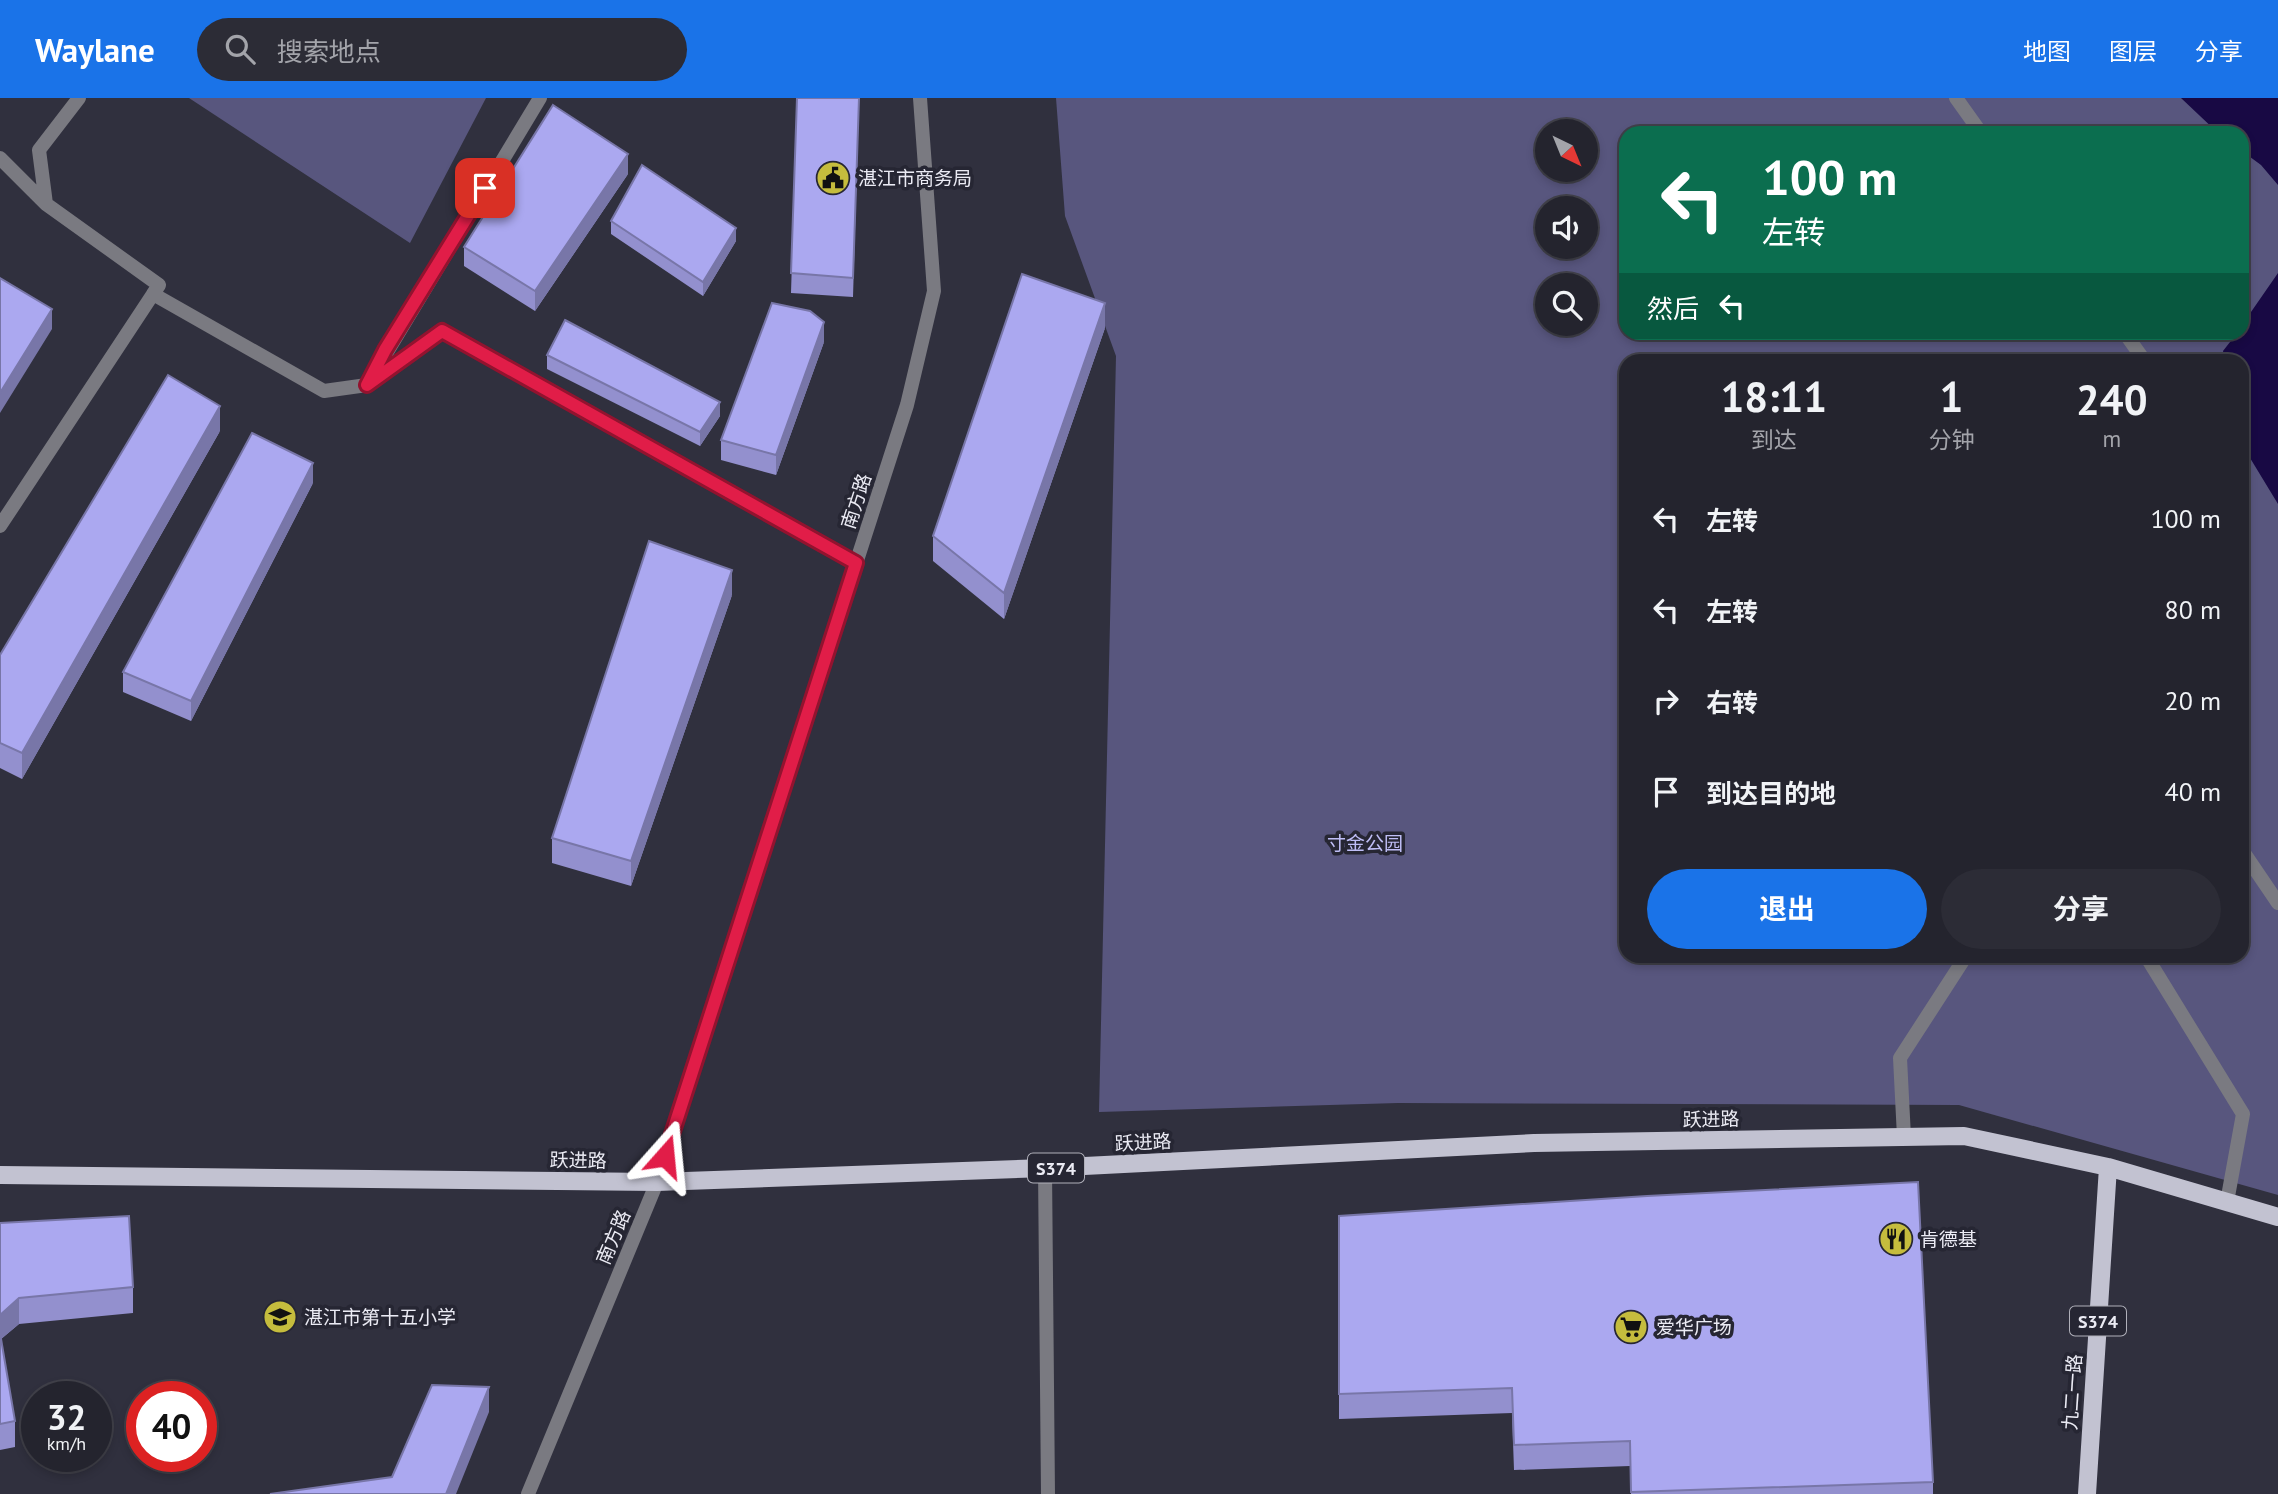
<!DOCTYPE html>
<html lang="zh">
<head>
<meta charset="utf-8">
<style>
	body { margin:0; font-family:"PT Sans","Noto Sans SC",sans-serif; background:#2c2c36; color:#f1f3f6; height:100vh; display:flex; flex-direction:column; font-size:26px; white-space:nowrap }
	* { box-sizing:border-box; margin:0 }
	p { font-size:23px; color:#a3a4aa }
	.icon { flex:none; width:38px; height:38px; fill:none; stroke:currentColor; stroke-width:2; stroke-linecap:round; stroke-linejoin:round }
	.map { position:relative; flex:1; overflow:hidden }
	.panel { position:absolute; left:1619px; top:256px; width:630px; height:609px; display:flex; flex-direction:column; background:#24242e; border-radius:21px; box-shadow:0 4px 10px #0003,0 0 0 2px #41414a }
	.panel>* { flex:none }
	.banner { position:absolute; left:1619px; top:28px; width:630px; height:214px; border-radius:21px; box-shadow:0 4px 10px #0003,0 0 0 2px #41414a; background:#0b6e4f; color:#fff; overflow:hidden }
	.needle { width:46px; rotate:137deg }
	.buttons { position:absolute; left:1535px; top:21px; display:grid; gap:14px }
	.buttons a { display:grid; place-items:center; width:63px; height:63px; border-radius:50%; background:#24242e; box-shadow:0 4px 10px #0003,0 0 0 2px #41414a; font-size:35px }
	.speed { position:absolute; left:21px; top:1283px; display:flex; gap:14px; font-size:35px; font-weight:700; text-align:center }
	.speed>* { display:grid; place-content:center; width:91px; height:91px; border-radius:50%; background:#24242e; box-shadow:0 4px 10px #0003,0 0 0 2px #41414a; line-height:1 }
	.speed small { font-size:18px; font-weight:400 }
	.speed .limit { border:10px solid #d22; background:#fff; color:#111 }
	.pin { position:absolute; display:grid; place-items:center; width:60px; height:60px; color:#fff; margin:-30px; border-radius:14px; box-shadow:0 4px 10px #0006 }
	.me { position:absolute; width:77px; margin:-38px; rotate:18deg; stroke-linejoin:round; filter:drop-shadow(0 0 5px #0008) }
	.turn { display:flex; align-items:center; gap:24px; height:147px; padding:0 28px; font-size:32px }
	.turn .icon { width:91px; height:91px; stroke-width:2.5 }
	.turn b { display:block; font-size:49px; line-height:60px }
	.then { display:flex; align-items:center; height:66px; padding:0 28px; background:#0003; gap:14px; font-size:26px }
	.eta { display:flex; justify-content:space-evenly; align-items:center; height:119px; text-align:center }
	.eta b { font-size:42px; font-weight:700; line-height:49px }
	.primary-button { display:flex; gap:14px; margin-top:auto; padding:14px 28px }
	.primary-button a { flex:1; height:80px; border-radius:42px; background:#1a73e8; color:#fff; font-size:28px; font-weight:700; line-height:80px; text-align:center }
	.primary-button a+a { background:#2c2c36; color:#f1f3f6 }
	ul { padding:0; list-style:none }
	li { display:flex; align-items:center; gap:21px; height:91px; padding:0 28px }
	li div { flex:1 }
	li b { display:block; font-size:26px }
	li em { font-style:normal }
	header { display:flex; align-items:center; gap:42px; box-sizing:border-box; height:98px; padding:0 35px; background:#1a73e8; color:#fff }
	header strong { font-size:33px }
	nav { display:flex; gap:38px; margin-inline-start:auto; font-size:24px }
	.search { width:490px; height:63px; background:#2c2c36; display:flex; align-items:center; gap:18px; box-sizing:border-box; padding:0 24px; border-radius:38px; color:#a3a4aa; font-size:26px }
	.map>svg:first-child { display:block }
</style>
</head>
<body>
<header>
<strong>Waylane</strong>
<div class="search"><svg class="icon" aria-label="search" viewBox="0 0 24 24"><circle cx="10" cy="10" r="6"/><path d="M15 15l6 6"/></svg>搜索地点</div>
<nav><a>地图</a><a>图层</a><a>分享</a></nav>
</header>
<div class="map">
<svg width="2278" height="1396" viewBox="0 0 2278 1396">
	<rect width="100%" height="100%" fill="#30303e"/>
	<path fill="#58567e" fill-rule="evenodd" d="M 189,0 L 486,0 L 410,145 Z
		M 1056,0 L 2278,0 L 2278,1097 L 1959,1007 L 1398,1005 L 1099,1014 L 1116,258 L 1065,118 ZM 1547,33 L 1586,33 L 1586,72 L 1547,72 ZM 1626,35 L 2242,35 L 2242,234 L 1626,234 ZM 1547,110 L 1586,110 L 1586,149 L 1547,149 ZM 1547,187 L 1586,187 L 1586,226 L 1547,226 ZM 1626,262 L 2242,262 L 2242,858 L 1626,858 Z"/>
	<path fill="#180944" d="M 2181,0 L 2278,0 L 2278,87 L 2261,67 L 2242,53 L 2242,35 L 2218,35 Z
		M 2278,175 L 2278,406 L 2247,355 L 2242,331 L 2242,262 L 2225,262 L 2223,253 L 2237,235 L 2242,234 L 2242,227 Z"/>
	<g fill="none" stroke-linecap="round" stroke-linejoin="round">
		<path stroke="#7a7a81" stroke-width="14" d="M 79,0 L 39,52 L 46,106 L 159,187 L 153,196
			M 0,60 L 46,106
			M 369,284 L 540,0
			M 0,428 L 153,196 L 324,293 L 367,287 L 441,233 L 856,465"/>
		<path stroke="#7a7a81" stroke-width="14" d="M 1956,0 L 1981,35
			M 2124,234 L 2144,262
			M 2242,752 L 2278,805
			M 2146,858 L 2243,1016 L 2227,1104
			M 1904,1039 L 1900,960 L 1966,858
			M 1045,1070 L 1048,1396"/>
		<path stroke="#7a7a81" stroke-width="14" d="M 528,1396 L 657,1084 L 907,307 L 934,193 L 920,0"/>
		<path stroke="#c2c2d1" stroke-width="18" d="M 0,1077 L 657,1084 L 1045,1070 L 1534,1045 L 1964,1038 L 2108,1069 L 2278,1119
			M 2087,1396 L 2108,1069"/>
	</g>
	<path fill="#9390ce" d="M 797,0 L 859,0 L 853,199 L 791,195 Z
		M 628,76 L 535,213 L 464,168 L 464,149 Z
		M 611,123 L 736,143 L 703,198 L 611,136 Z
		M 1105,230 L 1004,521 L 933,463 L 933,438 Z
		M 824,244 L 776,377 L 721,362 L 721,342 Z
		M 547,257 L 720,318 L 700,348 L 547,271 Z
		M 220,333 L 22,681 L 0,670 L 0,557 Z
		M 313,385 L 191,623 L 123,594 L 123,574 Z
		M 732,497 L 631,788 L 552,765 L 552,740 Z
		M 1339,1118 L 1933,1384 L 1933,1396 L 1631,1396 L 1630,1368 L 1514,1372 L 1512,1315 L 1339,1321 Z
		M 0,1125 L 133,1189 L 133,1215 L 19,1226 L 1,1241 L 15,1323 L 15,1349 L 0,1352 Z"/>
	<path fill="#7876a8" d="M 628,56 L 628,76 L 535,213 L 535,193 Z
		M 736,130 L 736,143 L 703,198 L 703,184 Z
		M 1105,205 L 1105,230 L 1004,521 L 1004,495 Z
		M 52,211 L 52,231 L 0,315 L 0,295 Z
		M 824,224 L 824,244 L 776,377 L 776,357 Z
		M 720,304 L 720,318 L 700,348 L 700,334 Z
		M 220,308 L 220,333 L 22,681 L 22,655 Z
		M 313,365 L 313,385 L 191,623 L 191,603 Z
		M 732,472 L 732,497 L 631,788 L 631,763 Z
		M 19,1200 L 19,1226 L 0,1242 L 0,1217 Z
		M 489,1289 L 489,1314 L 456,1396 L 446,1396 Z"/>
	<path fill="#aba8f0" stroke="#7876a8" stroke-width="2" d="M 797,0 L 859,0 L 853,180 L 791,175 Z
		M 553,7 L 628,56 L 535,193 L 464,149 Z
		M 642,67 L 736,130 L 703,184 L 611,123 Z
		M 1022,176 L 1105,205 L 1004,495 L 933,438 Z
		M 0,180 L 52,211 L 0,295 Z
		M 772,205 L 810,213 L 824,224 L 776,357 L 721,342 Z
		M 565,222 L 720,304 L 700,334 L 547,257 Z
		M 168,277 L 220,308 L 22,655 L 0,645 L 0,557 Z
		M 252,335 L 313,365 L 191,603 L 123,574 Z
		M 649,443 L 732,472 L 631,763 L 552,740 Z
		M 1918,1084 L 1933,1384 L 1631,1394 L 1630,1343 L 1514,1347 L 1512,1290 L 1339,1296 L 1339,1118 L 1647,1098 Z
		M 129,1118 L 133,1189 L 19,1200 L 0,1217 L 0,1125 Z
		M 0,1235 L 15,1323 L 0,1326 Z
		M 432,1287 L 489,1289 L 446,1396 L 270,1396 L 392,1379 Z"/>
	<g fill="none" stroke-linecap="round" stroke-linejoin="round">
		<defs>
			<path id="route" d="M 485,90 L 385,252 L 367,287 L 442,233 L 856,465 L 665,1058"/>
		</defs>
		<use href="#route" stroke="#92132f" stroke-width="18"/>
		<use href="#route" stroke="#e11d48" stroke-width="12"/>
	</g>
	<defs>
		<symbol id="civic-disc" viewBox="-11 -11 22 22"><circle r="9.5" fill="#c5bc3d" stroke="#262633"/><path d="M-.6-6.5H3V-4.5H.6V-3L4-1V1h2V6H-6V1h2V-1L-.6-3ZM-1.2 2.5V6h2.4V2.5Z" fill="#111"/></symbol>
		<symbol id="restaurant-disc" viewBox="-11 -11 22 22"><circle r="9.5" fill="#c5bc3d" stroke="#262633"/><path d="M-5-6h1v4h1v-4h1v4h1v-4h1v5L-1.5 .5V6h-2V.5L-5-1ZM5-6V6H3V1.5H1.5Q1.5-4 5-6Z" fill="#111"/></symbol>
		<symbol id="school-disc" viewBox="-11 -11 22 22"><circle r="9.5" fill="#c5bc3d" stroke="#262633"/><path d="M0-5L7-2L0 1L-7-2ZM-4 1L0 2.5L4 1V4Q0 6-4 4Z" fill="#111"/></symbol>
		<symbol id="supermarket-disc" viewBox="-11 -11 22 22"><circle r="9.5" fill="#c5bc3d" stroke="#262633"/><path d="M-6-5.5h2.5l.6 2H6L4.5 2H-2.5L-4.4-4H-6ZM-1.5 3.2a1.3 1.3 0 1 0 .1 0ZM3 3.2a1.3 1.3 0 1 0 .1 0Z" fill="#111"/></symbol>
	</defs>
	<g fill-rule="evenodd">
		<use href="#civic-disc" x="814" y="61" width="38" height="38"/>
		<use href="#restaurant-disc" x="1877" y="1122" width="38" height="38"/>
		<use href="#school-disc" x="261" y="1200" width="38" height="38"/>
		<use href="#supermarket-disc" x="1612" y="1210" width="38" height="38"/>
	</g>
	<g text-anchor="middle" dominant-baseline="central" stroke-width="7" stroke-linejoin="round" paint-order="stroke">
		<g fill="#262633" stroke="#b0b0ba" stroke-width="2">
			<rect x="1028" y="1055.5" width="56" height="29" rx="5"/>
			<rect x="2070" y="1208.5" width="56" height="29" rx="5"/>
		</g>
		<g font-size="18" font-weight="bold" fill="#ebebf4">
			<text x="1056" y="1070">S374</text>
			<text x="2098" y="1223">S374</text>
		</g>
		<g font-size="19" fill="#ebebf4" stroke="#262633" text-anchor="start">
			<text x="858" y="80">湛江市商务局</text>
			<text x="1920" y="1141">肯德基</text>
			<text x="304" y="1219">湛江市第十五小学</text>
			<text x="1656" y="1229">爱华广场</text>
		</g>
		<g font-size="19" fill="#ebebf4" stroke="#262633">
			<text transform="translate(856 403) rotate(-72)">南方路</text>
			<text transform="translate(1711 1021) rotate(-1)">跃进路</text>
			<text transform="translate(1143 1044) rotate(-3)">跃进路</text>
			<text transform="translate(578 1062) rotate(1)">跃进路</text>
			<text transform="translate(613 1139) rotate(-67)">南方路</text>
			<text transform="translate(2072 1294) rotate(-86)">九二一路</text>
		</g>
		<g font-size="19" fill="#bfbef6" stroke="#262633">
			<text x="1365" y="745">寸金公园</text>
		</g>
	</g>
</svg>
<div class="buttons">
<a><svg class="needle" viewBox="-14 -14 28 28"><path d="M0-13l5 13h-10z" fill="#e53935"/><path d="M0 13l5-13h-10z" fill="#a3a4aa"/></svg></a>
<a><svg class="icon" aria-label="sound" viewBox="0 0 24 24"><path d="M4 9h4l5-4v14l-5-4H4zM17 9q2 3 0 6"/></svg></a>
<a><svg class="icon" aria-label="search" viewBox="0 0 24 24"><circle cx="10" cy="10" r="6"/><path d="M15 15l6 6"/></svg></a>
</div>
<div class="speed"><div>32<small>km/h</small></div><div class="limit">40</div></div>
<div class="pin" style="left:485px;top:90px;background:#d93025"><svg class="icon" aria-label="arrive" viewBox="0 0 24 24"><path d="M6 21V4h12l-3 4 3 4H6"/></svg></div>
<svg class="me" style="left:665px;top:1058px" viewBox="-20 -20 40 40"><path d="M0-17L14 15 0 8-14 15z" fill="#e11d48" stroke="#fff" stroke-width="4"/></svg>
<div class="banner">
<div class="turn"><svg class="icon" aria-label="left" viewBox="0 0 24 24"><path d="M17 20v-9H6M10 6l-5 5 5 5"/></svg><div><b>100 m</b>左转</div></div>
<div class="then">然后<svg class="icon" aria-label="left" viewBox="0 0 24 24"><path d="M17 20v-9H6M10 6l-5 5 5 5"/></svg></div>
</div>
<section class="panel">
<div class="eta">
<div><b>18:11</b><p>到达</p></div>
<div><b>1</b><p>分钟</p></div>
<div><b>240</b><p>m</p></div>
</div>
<ul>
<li><svg class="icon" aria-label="left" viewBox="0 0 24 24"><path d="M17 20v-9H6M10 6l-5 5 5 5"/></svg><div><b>左转</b></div><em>100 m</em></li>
<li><svg class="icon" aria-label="left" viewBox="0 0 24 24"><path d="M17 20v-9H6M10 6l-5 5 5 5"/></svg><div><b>左转</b></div><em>80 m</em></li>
<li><svg class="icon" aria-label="right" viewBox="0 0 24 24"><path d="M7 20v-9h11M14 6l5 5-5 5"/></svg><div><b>右转</b></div><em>20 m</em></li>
<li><svg class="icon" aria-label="arrive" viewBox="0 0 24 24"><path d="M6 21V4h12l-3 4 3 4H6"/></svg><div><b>到达目的地</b></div><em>40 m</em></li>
</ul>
<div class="primary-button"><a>退出</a><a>分享</a></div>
</section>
</div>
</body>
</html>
